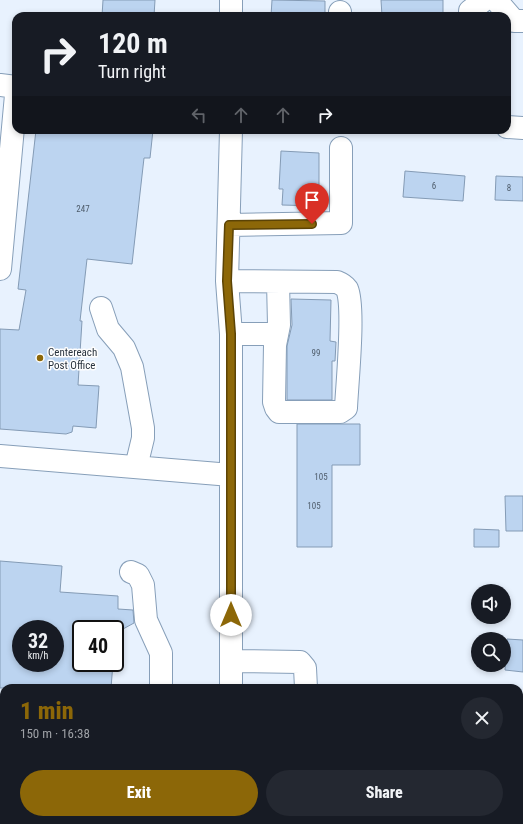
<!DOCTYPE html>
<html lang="en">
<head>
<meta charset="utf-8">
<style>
	body { margin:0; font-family:"Roboto Condensed",sans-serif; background:#242831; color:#f1f3f6; height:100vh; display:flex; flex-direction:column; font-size:15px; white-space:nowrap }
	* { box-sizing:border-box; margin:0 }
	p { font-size:13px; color:#9ea1a6 }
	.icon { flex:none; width:22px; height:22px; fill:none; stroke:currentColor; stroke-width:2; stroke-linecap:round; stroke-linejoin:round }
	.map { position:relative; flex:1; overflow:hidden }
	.sheet { position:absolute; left:0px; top:684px; width:523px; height:140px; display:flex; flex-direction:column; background:#171b24; border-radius:12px 12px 0 0; box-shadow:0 2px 6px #0003 }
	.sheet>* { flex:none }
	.guide { position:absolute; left:12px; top:12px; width:499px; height:122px; border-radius:12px; box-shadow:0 2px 6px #0003; background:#171b24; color:#f1f3f6; overflow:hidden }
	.fabs { position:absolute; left:471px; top:584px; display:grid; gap:8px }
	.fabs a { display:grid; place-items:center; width:40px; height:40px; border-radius:50%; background:#171b24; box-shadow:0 2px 6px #0003; font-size:20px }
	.speed { position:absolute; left:12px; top:620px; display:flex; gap:8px; font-size:20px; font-weight:700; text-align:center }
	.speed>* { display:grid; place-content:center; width:52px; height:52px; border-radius:50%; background:#171b24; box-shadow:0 2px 6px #0003; line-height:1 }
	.speed small { font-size:10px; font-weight:400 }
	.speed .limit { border:2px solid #111; border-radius:6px; background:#fff; color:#111 }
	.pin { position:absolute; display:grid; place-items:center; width:34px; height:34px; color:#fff; margin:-41px -17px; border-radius:50% 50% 50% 0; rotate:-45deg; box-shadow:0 0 4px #0007 }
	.pin .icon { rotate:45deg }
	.me { position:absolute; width:44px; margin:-22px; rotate:0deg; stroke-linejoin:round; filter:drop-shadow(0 0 3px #0008) }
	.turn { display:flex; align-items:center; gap:14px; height:84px; padding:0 20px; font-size:18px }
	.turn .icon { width:52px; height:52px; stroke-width:2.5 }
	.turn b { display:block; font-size:28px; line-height:34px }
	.lanes { display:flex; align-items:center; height:38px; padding:0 20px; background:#0003; justify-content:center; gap:20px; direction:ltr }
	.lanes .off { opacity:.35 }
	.round { display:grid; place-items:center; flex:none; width:42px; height:42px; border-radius:21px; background:#242831 }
	.head { display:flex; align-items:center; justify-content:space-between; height:68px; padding:0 20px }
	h1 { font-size:24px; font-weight:800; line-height:30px; color:#8c6708 }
	.cta { display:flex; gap:8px; margin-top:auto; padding:8px 20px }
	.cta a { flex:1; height:46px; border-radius:24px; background:#8c6708; color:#fff; font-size:16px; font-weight:800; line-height:46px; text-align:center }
	.cta a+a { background:#242831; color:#f1f3f6 }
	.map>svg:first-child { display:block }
</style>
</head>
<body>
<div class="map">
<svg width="523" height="824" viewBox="0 0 523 824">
	<rect width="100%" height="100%" fill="#e8f2fe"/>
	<path fill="#bcd4f0" stroke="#849bb5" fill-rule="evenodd" d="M 103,0 L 155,0 L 154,16 L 102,16 Z
		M 272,0 L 325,1 L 325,16 L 271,16 Z
		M 381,0 L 443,0 L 443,16 L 382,16 Z
		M 36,130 L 153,130 L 150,158 L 144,158 L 132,264 L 87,259 L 80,321 L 82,321 L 78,385 L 99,386 L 96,428 L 73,426 L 72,432 L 66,434 L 0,429 L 0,329 L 19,330 L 26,290 L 18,289 Z
		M 281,151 L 319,153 L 319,206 L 282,205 L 283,189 L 279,189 Z
		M 405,171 L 465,176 L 463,201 L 403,197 Z
		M 496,176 L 523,177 L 523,201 L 495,200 Z
		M 291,299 L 331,300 L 330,341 L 336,342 L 335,361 L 332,361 L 332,400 L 287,400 L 287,346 L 292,325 Z
		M 297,424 L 360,424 L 360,465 L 332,465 L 332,547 L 297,547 Z
		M 505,496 L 523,496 L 523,531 L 506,531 Z
		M 474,529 L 499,530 L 499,547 L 474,547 Z
		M 0,561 L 62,566 L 60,592 L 118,596 L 118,609 L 133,610 L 134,623 L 123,629 L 81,629 L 81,663 L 113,663 L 111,688 L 0,688 ZM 21,629 L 55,629 L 55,663 L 21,663 Z
		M 507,639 L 523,640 L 523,672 L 505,670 Z"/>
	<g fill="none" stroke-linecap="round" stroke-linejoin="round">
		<defs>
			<path id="minor" d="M 496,0 L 514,21 L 523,21
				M 231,16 L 231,0
				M 340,16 L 340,12
				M 470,16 L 470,11 L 484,0
				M 0,85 L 16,87
				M 507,127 L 523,128
				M 229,225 L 341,223 L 341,148
				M 0,269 L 16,95
				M 227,281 L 337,282 C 342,284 344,285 347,289 C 355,308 347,384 346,408 L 340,412 L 279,412 L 276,408 L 274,402 L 275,345
				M 101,308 L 108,329 L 124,348 L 132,367 L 143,428 L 143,438 L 136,467
				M 231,334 L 273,334 L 275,345 L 279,325 L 278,282
				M 0,456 L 231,475
				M 131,572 L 138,575 L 143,585 L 146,620 L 161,653 L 161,688
				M 231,661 L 300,662 L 305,668 L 306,688
				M 231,688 L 231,334 L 227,281 L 231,130
				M 308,820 L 308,824
				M 161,824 L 161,820
				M 230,824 L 230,820"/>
		</defs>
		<use href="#minor" stroke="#879fb9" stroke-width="24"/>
		<use href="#minor" stroke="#fff" stroke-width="22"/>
	</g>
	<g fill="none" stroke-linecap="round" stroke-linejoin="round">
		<defs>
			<path id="route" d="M 231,615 L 231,334 L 227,281 L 229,225 L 312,224"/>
		</defs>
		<use href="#route" stroke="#5b4305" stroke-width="10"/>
		<use href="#route" stroke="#8c6708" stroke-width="7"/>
	</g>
	<circle fill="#8c6708" stroke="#fefefe" stroke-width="1.5" cx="40" cy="358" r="4"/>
	<g text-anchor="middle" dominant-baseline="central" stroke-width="3" stroke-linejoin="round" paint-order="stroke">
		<g font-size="9" fill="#4e5c6b">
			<text x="434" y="186">6</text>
			<text x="509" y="188">8</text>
			<text x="83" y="209">247</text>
			<text x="316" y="353">99</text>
			<text x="321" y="477">105</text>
			<text x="314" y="506">105</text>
		</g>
		<g font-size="11" fill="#2a343f" stroke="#fefefe" text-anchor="start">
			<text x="48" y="352">Centereach<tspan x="48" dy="13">Post Office</tspan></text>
		</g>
	</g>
</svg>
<div class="fabs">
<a><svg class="icon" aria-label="sound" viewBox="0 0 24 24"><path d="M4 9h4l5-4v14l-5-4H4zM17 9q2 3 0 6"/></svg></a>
<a><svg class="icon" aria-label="search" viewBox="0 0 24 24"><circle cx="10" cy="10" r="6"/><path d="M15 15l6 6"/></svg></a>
</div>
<div class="speed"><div>32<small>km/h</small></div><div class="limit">40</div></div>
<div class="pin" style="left:312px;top:224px;background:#d93025"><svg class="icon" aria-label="arrive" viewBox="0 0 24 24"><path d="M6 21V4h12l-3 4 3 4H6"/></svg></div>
<svg class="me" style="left:231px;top:615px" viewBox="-20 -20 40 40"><circle r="19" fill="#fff"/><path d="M0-13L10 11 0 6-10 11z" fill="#8c6708"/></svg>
<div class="guide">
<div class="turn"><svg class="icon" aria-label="right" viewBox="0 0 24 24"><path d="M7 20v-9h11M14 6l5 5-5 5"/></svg><div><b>120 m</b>Turn right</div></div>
<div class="lanes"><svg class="icon off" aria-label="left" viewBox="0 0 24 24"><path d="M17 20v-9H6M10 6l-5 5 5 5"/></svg><svg class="icon off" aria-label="ahead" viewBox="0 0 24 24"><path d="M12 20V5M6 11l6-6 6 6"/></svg><svg class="icon off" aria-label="ahead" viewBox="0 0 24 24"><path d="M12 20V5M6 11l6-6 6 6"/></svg><svg class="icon" aria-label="right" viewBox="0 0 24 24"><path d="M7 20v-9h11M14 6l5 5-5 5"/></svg></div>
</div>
<section class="sheet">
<div class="head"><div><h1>1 min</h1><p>150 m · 16:38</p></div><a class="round"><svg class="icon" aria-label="close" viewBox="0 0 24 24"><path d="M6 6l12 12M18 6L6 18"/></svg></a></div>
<div class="cta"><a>Exit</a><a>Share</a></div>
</section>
</div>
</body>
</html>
